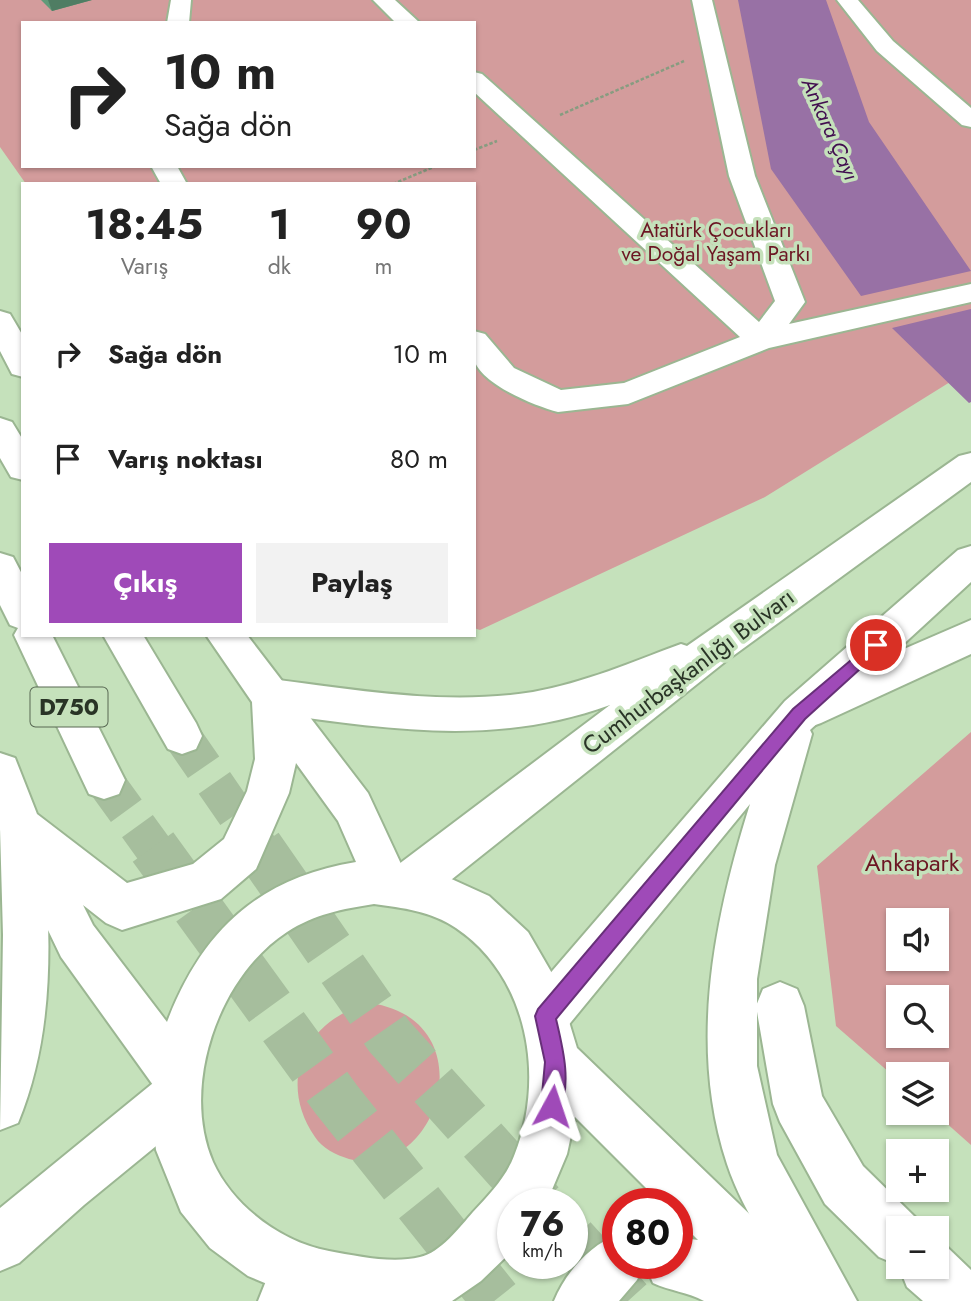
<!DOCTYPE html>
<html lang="tr">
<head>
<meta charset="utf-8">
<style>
	body { margin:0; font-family:Jost,sans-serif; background:#f2f2f2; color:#222; height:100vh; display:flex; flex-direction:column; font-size:26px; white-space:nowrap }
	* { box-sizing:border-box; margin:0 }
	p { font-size:23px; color:#767676 }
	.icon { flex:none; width:38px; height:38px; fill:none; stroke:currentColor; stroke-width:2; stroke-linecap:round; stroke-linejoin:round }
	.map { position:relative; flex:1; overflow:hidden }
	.details { position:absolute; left:21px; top:182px; width:455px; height:455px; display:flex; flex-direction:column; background:#fff; border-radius:0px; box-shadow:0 2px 5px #0004 }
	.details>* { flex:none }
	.hud { position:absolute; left:21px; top:21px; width:455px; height:147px; border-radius:0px; box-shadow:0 2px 5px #0004; background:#fff; color:#222; overflow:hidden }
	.buttons { position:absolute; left:886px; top:908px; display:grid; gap:14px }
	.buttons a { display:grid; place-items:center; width:63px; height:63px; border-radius:0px; background:#fff; box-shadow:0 2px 5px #0004; font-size:35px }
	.speed { position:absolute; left:497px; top:1188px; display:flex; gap:14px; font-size:35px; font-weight:700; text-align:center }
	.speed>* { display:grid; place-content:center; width:91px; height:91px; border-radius:50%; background:#fff; box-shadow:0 2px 5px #0004; line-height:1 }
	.speed small { font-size:18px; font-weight:400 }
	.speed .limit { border:10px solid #d22; background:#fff; color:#111 }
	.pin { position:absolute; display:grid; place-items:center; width:60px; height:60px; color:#fff; margin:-30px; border:4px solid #fff; border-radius:50%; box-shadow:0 2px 7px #0007 }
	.me { position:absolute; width:77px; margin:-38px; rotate:5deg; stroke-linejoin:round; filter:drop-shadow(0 0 5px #0008) }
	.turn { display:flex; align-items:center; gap:24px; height:147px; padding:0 28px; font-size:32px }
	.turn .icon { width:91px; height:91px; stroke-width:2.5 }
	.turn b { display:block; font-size:49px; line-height:60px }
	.eta { display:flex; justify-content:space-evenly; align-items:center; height:119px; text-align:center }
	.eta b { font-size:42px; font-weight:700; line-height:49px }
	.primary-button { display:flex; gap:14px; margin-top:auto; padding:14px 28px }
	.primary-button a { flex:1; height:80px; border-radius:0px; background:#9f4ab8; color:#fff; font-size:28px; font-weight:700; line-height:80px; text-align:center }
	.primary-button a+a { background:#f2f2f2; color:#222 }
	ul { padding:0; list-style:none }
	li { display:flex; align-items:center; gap:21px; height:105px; padding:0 28px }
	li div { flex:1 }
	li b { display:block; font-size:26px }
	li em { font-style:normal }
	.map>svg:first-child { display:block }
</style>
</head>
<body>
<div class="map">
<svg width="971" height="1301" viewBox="0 0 971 1301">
	<rect width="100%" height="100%" fill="#c5e1bb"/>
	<path fill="#d39c9c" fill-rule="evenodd" d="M 0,0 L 971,0 L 971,369 L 765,497 L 480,630 L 474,628 L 474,184 L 26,184 L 0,147 ZM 23,23 L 474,23 L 474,166 L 23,166 Z
		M 971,732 L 971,1145 L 935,1113 L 936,1074 L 898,1074 L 898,1080 L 836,1026 L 817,866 ZM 898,920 L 936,920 L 936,959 L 898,959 ZM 898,998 L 936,998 L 936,1036 L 898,1036 Z
		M 370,1003 C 488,1020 439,1182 349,1159 C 336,1155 322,1148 315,1137 C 276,1080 306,1019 370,1003 Z"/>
	<path fill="#9871a5" d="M 738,0 L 826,0 L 869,122 L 971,271 L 861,296 L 771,169 Z
		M 971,309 L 971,402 L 969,403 L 892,328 Z"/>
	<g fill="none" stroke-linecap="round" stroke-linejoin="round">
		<path stroke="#a6be9d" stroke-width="38" stroke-dasharray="38 19" stroke-linecap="butt" d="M 182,736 L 260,849
			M 104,780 L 154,849"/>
		<path stroke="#a6be9d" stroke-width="50" stroke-dasharray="50 24" stroke-linecap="butt" d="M 153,847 L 336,1099 L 497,1301
			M 258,847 L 389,1036 L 540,1204
			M 572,1239 L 628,1301"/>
		<defs>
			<path id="minor" d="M 171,0 L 191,0 L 189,23 L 167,23 Z
				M 373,0 L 395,0 L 420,23 L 396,23 Z
				M 692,0 L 712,0 L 755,176 L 805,302 L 789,324 L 971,284 L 971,302 L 769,348 L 628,404 L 558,412 C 535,406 480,384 474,359 C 472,351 474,340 474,331 L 485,334 L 514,368 L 561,390 L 624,383 L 740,337 L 474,92 L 474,72 L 482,74 L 759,322 L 775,301 L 729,176 Z
				M 837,0 L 858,0 L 893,41 L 971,108 L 971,127 L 962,125 L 877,51 Z
				M 151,166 L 177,166 L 187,184 L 161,184 Z
				M 971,620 L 971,654 L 821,723 L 807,728 L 793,723 L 787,710 L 793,697 Z
				M 780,982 L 797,989 L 804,1006 L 822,1096 L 863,1166 L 917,1219 L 921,1228 L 898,1228 L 898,1265 L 879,1257 L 825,1204 L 780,1122 L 773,1104 L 756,1006 L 763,989 Z
				M 936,1243 L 947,1247 L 971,1270 L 971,1301 L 923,1301 L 907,1287 L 899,1267 L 936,1267 Z"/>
			<path id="major" d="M 971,453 L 971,482 L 726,661 L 427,899 L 411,905 L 395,899 L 389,883 L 395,867 L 610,705 C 494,747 390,729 271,713 L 257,708 L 251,696 L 257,684 L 271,679 C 357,690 446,706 533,692 C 584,683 632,662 681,644 L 687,646 L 959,456 Z
				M 971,546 L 971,582 L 810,730 L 812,734 L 775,865 L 757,979 L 757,1066 L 777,1155 L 857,1301 L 799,1301 C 776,1258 742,1210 727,1164 C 688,1046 714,919 750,804 L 562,1033 L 545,1040 L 528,1033 L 521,1016 L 528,999 L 785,701 L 958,550 Z
				M 21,809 L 36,815 L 43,830 C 50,930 57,1028 18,1123 L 0,1130 L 3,935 L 0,828 L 6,815 Z
				M 176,1072 L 194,1079 L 201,1097 L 194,1115 L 84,1205 L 19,1263 L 0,1271 L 0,1208 L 158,1079 Z
				M 298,1264 L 318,1272 L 326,1292 L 322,1301 L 258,1301 L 266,1281 Z"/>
			<path id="highway" d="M 0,311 L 10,314 L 23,336 L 23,377 L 12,374 L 0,351 Z
				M 0,418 L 12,422 L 23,440 L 23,480 L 11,477 L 0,458 Z
				M 0,553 L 13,557 L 23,576 L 23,635 L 52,635 L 125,780 L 119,794 L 104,799 L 89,794 L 14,635 L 18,628 L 10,625 L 0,605 Z
				M 103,635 L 143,635 L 196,723 L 202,736 L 196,749 L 182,754 L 168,749 Z
				M 206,635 L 247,635 L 368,793 L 401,864 L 425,867 L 489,896 L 528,932 L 557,982 L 577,1048 L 819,1281 L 827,1301 L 704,1301 C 688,1292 670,1291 653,1283 L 645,1264 L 677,1264 L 677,1237 L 698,1240 L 677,1219 L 677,1204 L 662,1204 L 575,1117 L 567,1154 L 546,1204 L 513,1204 L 513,1250 L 481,1281 L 452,1301 L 308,1301 L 248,1276 L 210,1248 L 181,1212 L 156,1150 L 151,1101 L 153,1085 L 61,957 L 6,843 L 0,829 L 0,753 L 15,758 L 37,814 L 127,883 L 193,864 L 224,839 L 247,791 L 255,759 L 252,702 ZM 296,763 L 338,821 L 356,862 C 258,878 202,931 167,1022 L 93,925 L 83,905 L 106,923 L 122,930 L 221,899 L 256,869 L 289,793 ZM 374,904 C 403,908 431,911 456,928 C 528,976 546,1078 514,1156 C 506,1177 489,1195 473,1212 C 460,1227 440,1253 420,1257 C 392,1264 357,1256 329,1251 C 281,1242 233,1206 213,1162 C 180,1086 219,976 287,932 C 315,914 342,909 374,904 Z
				M 618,1234 L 618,1264 L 644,1264 L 637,1280 L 619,1301 L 554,1301 C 566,1272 589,1246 618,1234 Z"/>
		</defs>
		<use href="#minor" stroke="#9bb692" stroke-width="4"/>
		<use href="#major" stroke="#9bb692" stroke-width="4"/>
		<use href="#highway" stroke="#9bb692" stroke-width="4"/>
		<path stroke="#879c80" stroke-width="2.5" stroke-dasharray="3.5 2" stroke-linecap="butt" d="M 560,115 L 684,61
			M 474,150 L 497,141
			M 393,184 L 436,166"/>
		<use href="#minor" fill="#fff" fill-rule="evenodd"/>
		<use href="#major" fill="#fff" fill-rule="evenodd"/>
		<use href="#highway" fill="#fff" fill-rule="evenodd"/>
	</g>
	<path fill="#619a79" d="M 41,0 L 92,0 L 52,11 Z"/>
	<path fill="#4f7d63" d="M 48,0 L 92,0 L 52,11 Z"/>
	<path fill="#9f4ab8" stroke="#673078" stroke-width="2" d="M 876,639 L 883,645 L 881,650 L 805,719 L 556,1019 C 563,1049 572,1083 559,1113 L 552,1117 L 544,1113 L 541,1106 L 545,1062 L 535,1016 L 538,1009 L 793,709 Z"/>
	<g text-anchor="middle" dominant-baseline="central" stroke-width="7" stroke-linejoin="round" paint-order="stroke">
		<g font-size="21" font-style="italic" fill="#410d4f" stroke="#c5e1bb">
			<text transform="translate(830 129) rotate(66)">Ankara Çayı</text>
		</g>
		<g font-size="21" fill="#6c1623" stroke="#c5e1bb">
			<text x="716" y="230">Atatürk Çocukları<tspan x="716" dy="24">ve Doğal Yaşam Parkı</tspan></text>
		</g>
		<rect fill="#c5e1bb" stroke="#586853" stroke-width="2" x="30.5" y="687.5" width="77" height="39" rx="5"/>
		<g font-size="23" font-weight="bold" fill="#293426">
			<text x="69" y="707">D750</text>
		</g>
		<g font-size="24" fill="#293426" stroke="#c5e1bb">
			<text transform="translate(688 671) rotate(-37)">Cumhurbaşkanlığı Bulvarı</text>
		</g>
		<g font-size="24" fill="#6c1623" stroke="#c5e1bb">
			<text x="912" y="862">Ankapark</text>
		</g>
	</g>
</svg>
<div class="buttons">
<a><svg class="icon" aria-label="sound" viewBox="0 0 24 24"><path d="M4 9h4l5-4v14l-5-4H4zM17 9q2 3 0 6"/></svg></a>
<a><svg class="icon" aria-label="search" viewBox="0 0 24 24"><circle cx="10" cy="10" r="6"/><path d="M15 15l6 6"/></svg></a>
<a><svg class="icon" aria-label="layers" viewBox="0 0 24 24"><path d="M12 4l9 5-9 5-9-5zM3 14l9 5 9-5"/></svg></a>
<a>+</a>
<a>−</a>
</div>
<div class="speed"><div>76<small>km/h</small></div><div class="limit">80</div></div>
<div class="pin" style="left:876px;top:645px;background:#d93025"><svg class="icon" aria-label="arrive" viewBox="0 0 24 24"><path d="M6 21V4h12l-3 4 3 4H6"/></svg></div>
<svg class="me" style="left:552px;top:1106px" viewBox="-20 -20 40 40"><path d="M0-17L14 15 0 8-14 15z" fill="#9f4ab8" stroke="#fff" stroke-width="4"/></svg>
<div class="hud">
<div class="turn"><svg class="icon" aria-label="right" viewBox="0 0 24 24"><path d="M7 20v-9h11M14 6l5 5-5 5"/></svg><div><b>10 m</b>Sağa dön</div></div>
</div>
<section class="details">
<div class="eta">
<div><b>18:45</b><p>Varış</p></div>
<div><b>1</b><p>dk</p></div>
<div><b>90</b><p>m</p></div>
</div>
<ul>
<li><svg class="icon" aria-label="right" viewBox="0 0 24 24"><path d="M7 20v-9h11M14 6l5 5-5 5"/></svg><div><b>Sağa dön</b></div><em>10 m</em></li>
<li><svg class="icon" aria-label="arrive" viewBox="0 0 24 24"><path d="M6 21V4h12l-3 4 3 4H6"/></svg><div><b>Varış noktası</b></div><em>80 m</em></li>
</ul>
<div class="primary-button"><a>Çıkış</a><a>Paylaş</a></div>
</section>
</div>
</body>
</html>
